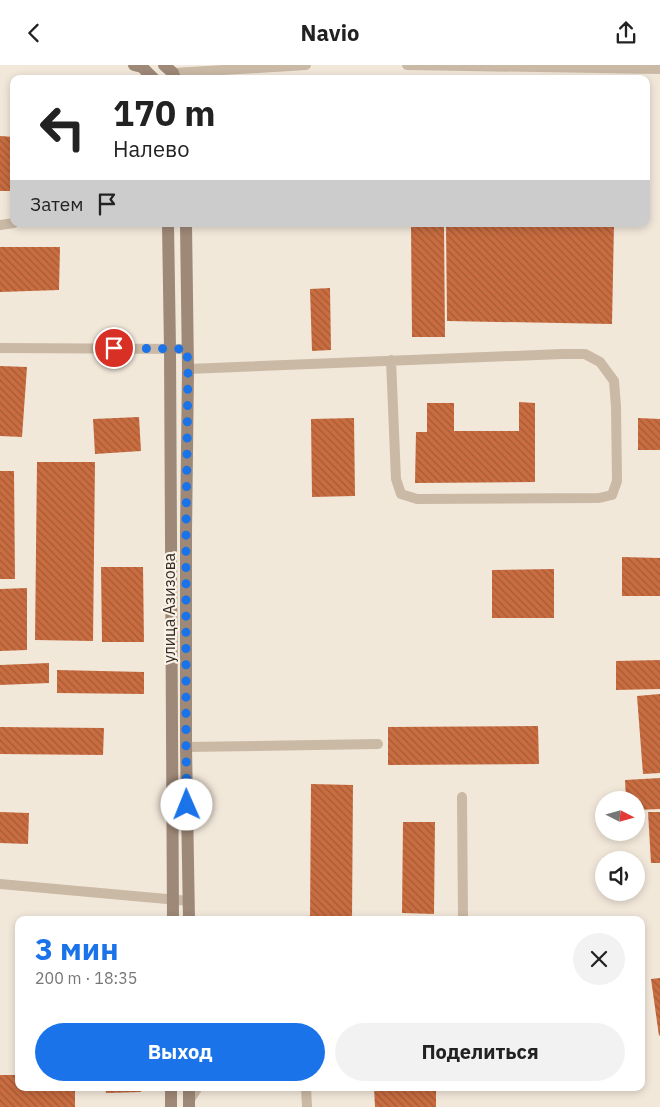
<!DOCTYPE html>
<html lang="ru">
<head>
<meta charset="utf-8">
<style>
	body { margin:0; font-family:"IBM Plex Sans",sans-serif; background:#f2f2f2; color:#222; height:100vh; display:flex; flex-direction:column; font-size:19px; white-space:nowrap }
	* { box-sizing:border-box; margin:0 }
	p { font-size:16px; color:#767676 }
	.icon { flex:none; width:28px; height:28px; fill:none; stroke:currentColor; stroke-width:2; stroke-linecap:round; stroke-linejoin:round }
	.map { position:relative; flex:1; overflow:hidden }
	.sheet { position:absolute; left:15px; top:851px; width:630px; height:175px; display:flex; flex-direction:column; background:#fff; border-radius:10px; box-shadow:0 2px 8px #0003 }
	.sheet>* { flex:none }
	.top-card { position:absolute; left:10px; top:10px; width:640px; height:152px; border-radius:10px; box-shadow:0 2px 8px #0003; background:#fff; color:#222; overflow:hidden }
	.needle { width:32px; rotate:96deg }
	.controls { position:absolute; left:595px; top:726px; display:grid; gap:10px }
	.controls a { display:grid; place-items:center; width:50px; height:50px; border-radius:50%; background:#fff; box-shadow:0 2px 8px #0003; font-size:25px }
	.pin { position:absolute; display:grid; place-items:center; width:42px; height:42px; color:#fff; margin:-21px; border:2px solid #fff; border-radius:50%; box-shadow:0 1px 5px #0007 }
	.me { position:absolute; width:55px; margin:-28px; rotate:359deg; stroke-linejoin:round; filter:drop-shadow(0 0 4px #0008) }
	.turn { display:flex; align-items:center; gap:18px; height:105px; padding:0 20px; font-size:22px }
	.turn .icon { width:65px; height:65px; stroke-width:2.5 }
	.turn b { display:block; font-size:35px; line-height:42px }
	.then { display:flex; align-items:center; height:48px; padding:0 20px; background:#0003; gap:10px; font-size:19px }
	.round { display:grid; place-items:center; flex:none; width:52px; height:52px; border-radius:26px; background:#f2f2f2 }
	.summary { display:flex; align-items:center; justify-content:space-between; height:85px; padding:0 20px }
	h1 { font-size:30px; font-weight:700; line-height:38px; color:#1a73e8 }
	.button { display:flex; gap:10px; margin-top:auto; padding:10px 20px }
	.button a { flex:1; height:58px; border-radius:30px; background:#1a73e8; color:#fff; font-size:20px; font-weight:700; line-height:58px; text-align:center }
	.button a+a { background:#f2f2f2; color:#222 }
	header { display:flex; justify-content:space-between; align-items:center; height:65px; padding:0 20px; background:#fff; font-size:22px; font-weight:700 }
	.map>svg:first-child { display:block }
</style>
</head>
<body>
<header><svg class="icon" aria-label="back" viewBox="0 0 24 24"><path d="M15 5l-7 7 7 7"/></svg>Navio<svg class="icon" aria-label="share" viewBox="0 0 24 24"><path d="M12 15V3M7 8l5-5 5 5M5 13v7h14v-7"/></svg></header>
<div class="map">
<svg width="660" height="1042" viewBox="0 0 660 1042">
	<defs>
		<pattern id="building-back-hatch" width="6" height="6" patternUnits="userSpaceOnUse" patternTransform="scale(1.25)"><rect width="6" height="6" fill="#c96d41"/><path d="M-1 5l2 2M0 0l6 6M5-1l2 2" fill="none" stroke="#a45a36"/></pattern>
	</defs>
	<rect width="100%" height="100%" fill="#f2e8da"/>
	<path fill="url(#building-back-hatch)" d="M 0,71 L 14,72 L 14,126 L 0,126 Z
		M 411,159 L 444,159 L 445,272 L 412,272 Z
		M 446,159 L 614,159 L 612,259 L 447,256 Z
		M 0,182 L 60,182 L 59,225 L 0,227 Z
		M 330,223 L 331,285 L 312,286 L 310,224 Z
		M 0,301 L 27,302 L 22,372 L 0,371 Z
		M 519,337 L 535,338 L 535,417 L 415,418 L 416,367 L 427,367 L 427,338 L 454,338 L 454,366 L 519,366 Z
		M 139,352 L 141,386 L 95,389 L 93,354 Z
		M 354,353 L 355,431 L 312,432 L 311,354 Z
		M 638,353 L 660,354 L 660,385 L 638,385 Z
		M 37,397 L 95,397 L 93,576 L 35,575 Z
		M 0,406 L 14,406 L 15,514 L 0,514 Z
		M 622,492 L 660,493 L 660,531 L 622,531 Z
		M 101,502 L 143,502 L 144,577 L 102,577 Z
		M 554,504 L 554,553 L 492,553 L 492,505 Z
		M 27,523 L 27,585 L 0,586 L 0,524 Z
		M 660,595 L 660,624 L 616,625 L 616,596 Z
		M 49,598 L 49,618 L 0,620 L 0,600 Z
		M 57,605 L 144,607 L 144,629 L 57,628 Z
		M 660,629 L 660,708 L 643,709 L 637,631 Z
		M 538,661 L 539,699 L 388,700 L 388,662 Z
		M 0,662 L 104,663 L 103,690 L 0,689 Z
		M 660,713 L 660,744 L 636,745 L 636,735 L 626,735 L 625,715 Z
		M 311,719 L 353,720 L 352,855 L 310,855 Z
		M 0,747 L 29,748 L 28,779 L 0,778 Z
		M 648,747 L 660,747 L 660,798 L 651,798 Z
		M 403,757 L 435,757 L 434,849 L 402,848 Z
		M 660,913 L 660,970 L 659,971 L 651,914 Z
		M 0,1010 L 19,1010 L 19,1022 L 75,1022 L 75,1042 L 0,1042 Z
		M 105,1022 L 140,1022 L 141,1027 L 106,1028 Z
		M 374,1022 L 436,1022 L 436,1042 L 375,1042 Z"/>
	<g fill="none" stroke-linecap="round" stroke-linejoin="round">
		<path stroke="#cab9a5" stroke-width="10" d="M 407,0 L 660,4
			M 173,8 L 306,0
			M 0,160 L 14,158
			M 0,283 L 187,284
			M 188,304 L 562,289 L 585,289 L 600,297 L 614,316 L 616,342 L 617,416 L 612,430 L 599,433 L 417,434 L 401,429 L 396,414 L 391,295
			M 186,682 L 378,679
			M 462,732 L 463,855
			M 0,819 L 189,836
			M 306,1022 L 307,1042
			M 189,1036 L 198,1022"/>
		<path stroke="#9e8877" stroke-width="12" d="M 134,0 L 142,2 L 154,14
			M 164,0 L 173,8 L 175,14
			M 168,159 L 170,284 L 173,855
			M 186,159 L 188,304 L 186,469 L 186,682 L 189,855
			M 189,1022 L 189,1042
			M 171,1042 L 171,1022"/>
	</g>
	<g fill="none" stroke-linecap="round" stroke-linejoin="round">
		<path stroke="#1a73e8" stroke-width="9" stroke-dasharray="0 16.2" d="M 114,283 L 187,284 L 188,304 L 186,469 L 186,682 L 187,740"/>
	</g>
	<g text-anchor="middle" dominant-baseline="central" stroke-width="4.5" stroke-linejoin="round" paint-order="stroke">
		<g font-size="16" fill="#362d27" stroke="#faf2e6">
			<text transform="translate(169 543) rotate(-90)">улица Азизова</text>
		</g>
	</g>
</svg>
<div class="controls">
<a><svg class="needle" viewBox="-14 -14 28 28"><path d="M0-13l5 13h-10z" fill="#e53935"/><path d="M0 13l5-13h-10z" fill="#767676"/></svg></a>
<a><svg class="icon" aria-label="sound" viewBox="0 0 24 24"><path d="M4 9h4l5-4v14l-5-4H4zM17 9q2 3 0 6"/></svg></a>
</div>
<div class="pin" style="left:114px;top:283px;background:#d93025"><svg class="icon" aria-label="arrive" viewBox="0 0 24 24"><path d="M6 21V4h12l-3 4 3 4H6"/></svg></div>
<svg class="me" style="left:187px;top:740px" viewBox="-20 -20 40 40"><circle r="19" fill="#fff"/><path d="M0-13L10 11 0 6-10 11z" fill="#1a73e8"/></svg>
<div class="top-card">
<div class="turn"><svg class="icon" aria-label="left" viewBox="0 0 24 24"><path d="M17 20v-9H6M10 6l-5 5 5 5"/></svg><div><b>170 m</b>Налево</div></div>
<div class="then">Затем<svg class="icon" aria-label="arrive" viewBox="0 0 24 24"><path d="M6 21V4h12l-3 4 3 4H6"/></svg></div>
</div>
<section class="sheet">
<div class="summary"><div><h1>3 мин</h1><p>200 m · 18:35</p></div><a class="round"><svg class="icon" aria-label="close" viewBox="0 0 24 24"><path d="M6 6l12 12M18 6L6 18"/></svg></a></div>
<div class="button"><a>Выход</a><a>Поделиться</a></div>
</section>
</div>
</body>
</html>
